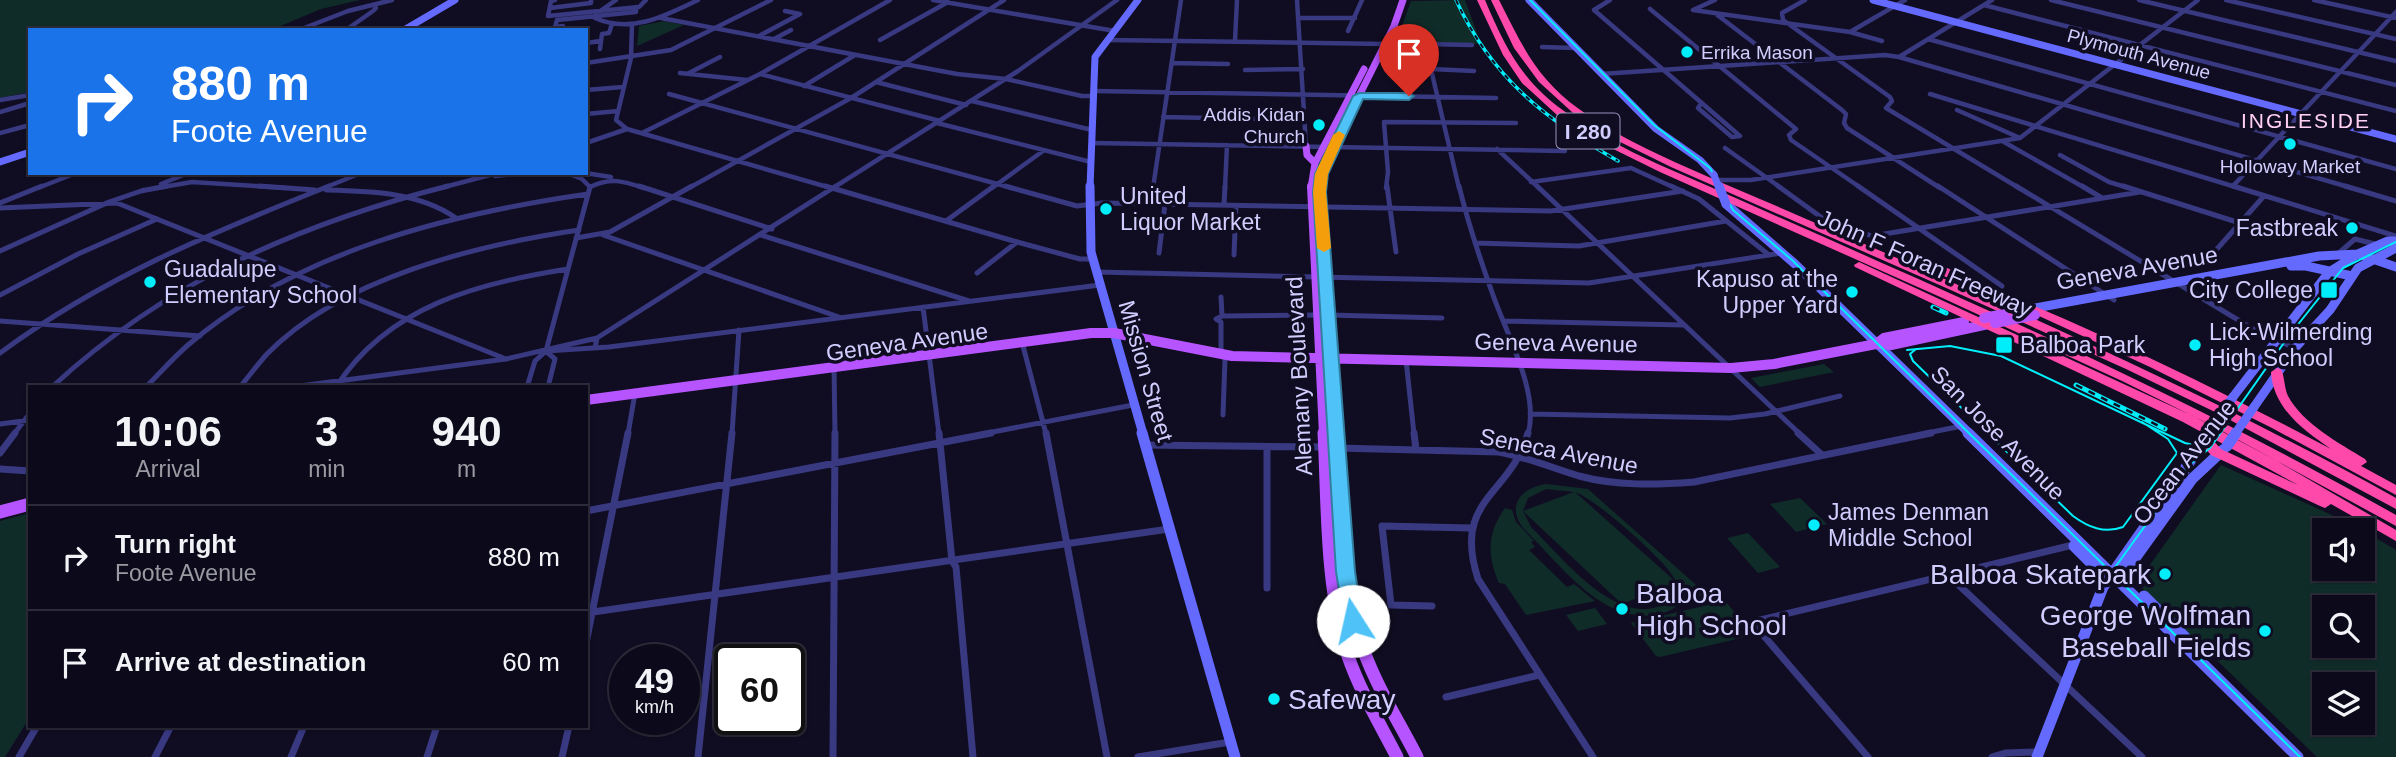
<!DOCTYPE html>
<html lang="en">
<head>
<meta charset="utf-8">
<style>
	body { margin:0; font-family:Arial,sans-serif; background:#1a1827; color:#f1f3f6; height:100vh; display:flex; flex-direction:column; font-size:26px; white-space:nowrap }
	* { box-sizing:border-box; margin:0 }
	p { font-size:23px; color:#9a9aa2 }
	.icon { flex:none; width:38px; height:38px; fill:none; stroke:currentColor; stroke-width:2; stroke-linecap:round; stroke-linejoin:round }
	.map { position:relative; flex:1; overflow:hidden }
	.details { position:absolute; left:28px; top:385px; width:560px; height:343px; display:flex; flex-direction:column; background:#0c0a1a; border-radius:0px; box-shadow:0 2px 5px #0004,0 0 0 2px #2c2b39 }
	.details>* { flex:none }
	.hud { position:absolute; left:28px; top:28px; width:560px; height:147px; border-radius:0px; box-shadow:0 2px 5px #0004,0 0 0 2px #2c2b39; background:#1a73e8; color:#fff; overflow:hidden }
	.fabs { position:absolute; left:2312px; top:518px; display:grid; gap:14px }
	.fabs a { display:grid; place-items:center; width:63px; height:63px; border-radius:0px; background:#0c0a1a; box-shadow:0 2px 5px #0004,0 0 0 2px #2c2b39; font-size:35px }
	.speed { position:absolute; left:609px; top:644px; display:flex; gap:14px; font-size:35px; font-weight:700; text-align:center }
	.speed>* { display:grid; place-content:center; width:91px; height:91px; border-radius:50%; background:#0c0a1a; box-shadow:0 2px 5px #0004,0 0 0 2px #2c2b39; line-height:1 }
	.speed small { font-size:18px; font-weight:400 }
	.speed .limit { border:4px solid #111; border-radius:10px; background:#fff; color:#111 }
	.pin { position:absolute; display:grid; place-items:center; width:60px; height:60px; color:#fff; margin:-72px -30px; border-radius:50% 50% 50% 0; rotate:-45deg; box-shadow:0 0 7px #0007 }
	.pin .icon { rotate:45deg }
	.me { position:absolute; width:77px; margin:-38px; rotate:350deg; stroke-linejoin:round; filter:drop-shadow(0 0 5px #0008) }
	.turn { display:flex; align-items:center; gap:24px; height:147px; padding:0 28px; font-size:32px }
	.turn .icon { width:91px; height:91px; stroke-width:2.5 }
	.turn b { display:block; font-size:49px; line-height:60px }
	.eta { display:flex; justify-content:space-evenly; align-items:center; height:119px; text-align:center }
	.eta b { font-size:42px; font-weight:600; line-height:49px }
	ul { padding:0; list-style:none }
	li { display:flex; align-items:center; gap:21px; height:105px; padding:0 28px; border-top:2px solid #2c2b39 }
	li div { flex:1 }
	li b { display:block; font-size:26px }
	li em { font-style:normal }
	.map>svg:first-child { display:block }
</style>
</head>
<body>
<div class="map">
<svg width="2396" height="757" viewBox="0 0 2396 757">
	<rect width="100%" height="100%" fill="#100d22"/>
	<path fill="#102c29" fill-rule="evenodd" d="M 0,0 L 360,0 L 321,9 L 271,30 L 30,30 L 30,92 L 0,98 Z
		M 1465,0 L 1481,44 L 1418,43 L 1415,29 L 1401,29 L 1411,1 Z
		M 664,21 L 684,25 L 637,46 L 639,26 Z
		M 1824,364 L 1834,372 L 1760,387 L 1751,378 Z
		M 2221,465 L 2354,525 L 2396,550 L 2396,757 L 2317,757 L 2137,583 ZM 2324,530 L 2362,530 L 2362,569 L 2324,569 ZM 2324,607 L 2362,607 L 2362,646 L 2324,646 ZM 2324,684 L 2362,684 L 2362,723 L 2324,723 Z
		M 1546,484 L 1588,489 L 1712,599 L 1707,602 L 1687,585 C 1686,588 1685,595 1683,599 C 1677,609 1665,613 1655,615 C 1601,623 1559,563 1524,529 C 1506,507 1520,488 1546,484 ZM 1546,489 L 1574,492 L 1523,511 L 1528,498 ZM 1575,492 C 1594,498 1671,564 1676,582 ZM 1523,511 L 1622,604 L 1676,582 C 1676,592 1673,600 1664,604 C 1617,629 1561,556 1531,527 Z
		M 1800,498 L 1827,524 L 1796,532 L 1770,504 Z
		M 1505,508 L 1512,510 L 1516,522 L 1534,541 L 1531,542 L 1535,547 L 1529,550 L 1567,587 L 1574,584 L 1595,601 L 1526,615 L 1505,584 L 1499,583 C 1487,556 1487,532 1505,508 Z
		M 30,513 L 30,717 L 5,757 L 0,757 L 0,521 Z
		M 1748,533 L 1780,567 L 1758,573 L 1727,538 Z
		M 1725,601 L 1754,635 L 1660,657 L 1656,656 L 1631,623 Z
		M 1595,608 L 1607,624 L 1578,631 L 1566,615 Z"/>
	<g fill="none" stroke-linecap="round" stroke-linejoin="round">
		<path stroke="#383981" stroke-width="4.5" d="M 555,0 L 551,1 L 548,16 L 639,7 L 646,0
			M 616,0 L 596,14 L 595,18 C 631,34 665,16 698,0
			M 933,0 L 1115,31
			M 1297,0 L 1306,146
			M 1610,0 L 1594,10 L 1740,136 L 1732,137 L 1698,108 L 1700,105
			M 1805,0 L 1782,13 L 1783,20 L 1890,97 L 1892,101 L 1886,108 L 2019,188
			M 2051,0 L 2396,85
			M 2139,0 L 2396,61
			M 2226,0 L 2396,39
			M 2314,0 L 2396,18
			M 1984,5 L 2396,111
			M 550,8 L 591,3 L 591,0
			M 1650,9 L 1796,129 L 1789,135 L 1791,140 L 1861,188
			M 1693,10 L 1850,32 L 1882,41
			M 1693,10 L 1715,0
			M 1716,14 L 1842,110 L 1846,114 L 1844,123 L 1847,128 L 1940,188
			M 661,18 L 957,74 L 1006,79 L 1082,96 L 1094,96
			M 1298,18 L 1355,18
			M 632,24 L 631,58 L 616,120 L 627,129 L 831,188
			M 299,30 L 348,11 L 392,0
			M 346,30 L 373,11 L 376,8 L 374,5
			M 564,30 L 563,26 L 555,27 L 557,20 L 636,12 L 636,7
			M 1348,31 L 1362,0
			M 1850,32 L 1905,0
			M 759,36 L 800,14 L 785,11
			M 774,39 L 791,30
			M 1928,39 L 2396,169
			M 880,40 L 948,2
			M 1108,40 L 1385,44
			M 1235,41 L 1237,0
			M 586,43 L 601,41
			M 1542,47 L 1575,48
			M 600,49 L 602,34 L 609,33 L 612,24
			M 1899,57 L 2352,188
			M 586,63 L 671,50 L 771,0
			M 1172,63 L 1228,64
			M 1431,69 L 1474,71
			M 1245,70 L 1303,69
			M 680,73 L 747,80
			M 689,73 L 720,57
			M 760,74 L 940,121
			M 1601,74 L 1885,55 L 1899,57 L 1992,0
			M 876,82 L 966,105
			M 804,86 L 855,55
			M 586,90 L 623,87
			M 1094,91 L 1496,98
			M 669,94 L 1012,188
			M 1930,94 L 2239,188
			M 0,100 L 30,95
			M 972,101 L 1092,130
			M 1957,110 L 2020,138
			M 0,112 L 30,103
			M 586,114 L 618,111
			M 1163,117 L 1304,120
			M 937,123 L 1091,162
			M 0,133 L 30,125
			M 642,133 L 760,74 L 890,0
			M 2004,142 L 2085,188
			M 586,143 L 627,129
			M 1092,143 L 1565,151
			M 1725,148 L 1781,188
			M 1497,149 L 1539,188
			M 2060,155 L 2109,182 L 2129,188
			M 567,173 L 582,179 L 590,187
			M 585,173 L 611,177
			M 495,176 L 526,173
			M 1716,180 L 1751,180 L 2020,138 L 2198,0
			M 1531,182 L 1631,168 L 1675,188
			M 161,184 L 188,173
			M 2233,186 L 2396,12
			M 590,187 C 611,177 623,181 644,188
			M 38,188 L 76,173
			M 157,188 L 192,182 L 286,188
			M 324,188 L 361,173
			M 441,188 L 497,173
			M 689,188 L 851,98 L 1004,0
			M 833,188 L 1018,71 L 1117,0
			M 992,188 L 1043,151
			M 1153,188 L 1181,0
			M 1225,188 L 1227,145
			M 1386,188 L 1388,172 L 1384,122 L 1516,123
			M 1459,188 L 1425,44 L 1472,45"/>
		<path stroke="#383981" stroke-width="5" d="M 259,186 L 315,190
			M 639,186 L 772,229
			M 825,186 L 1017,242 L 1080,259 L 1093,259
			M 1005,186 L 1077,206 L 1102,203 L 1551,211 L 1683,191
			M 1387,186 L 1396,252
			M 1459,186 C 1468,223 1480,259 1493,295 C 1506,333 1540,393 1528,434
			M 1537,186 L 1800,434
			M 1671,186 L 1699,199 L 1769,255
			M 1778,186 L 1825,220 L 1872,236 L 2140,192
			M 1858,186 L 2002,286
			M 1938,186 L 2114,300
			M 2016,186 L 2263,335 L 2295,348
			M 2082,186 L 2102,198
			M 2123,186 L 2240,223
			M 2233,186 L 2396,236
			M 2345,186 L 2396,201
			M 326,190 C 370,191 419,192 456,218
			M 141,191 L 167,186
			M 0,203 L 42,186
			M 1151,204 L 1154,186
			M 1224,205 L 1225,186
			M 0,208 L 117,203 L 506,359
			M 946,221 L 994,186
			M 603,235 L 839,317
			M 761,235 L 969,301
			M 576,238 L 610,232 L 692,186
			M 1475,243 L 1579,246 L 1726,221
			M 2217,249 L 2264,196
			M 0,251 L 109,202 L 144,190
			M 2340,252 L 2355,239 L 2379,245
			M 1159,253 L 1165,204
			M 1234,255 L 1236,206
			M 1096,272 L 1589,283 L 1782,253
			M 977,273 L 1017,242
			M 0,295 L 78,254 L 157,219
			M 1221,297 L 1222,316 L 1318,315
			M 923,307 L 939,434
			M 1329,315 L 1442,318
			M 1222,316 L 1216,319 L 1221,322 L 1221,353 L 1225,359 L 1223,415
			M 0,321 L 200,336
			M 1503,321 L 1684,325
			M 1022,342 L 1046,434
			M 595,348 L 597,338 L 836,186
			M 546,351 L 609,347 L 1100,285
			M 0,353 C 103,277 211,233 329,186
			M 548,353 L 555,359 L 548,387
			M 1406,360 L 1414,434
			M 834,367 L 835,434
			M 52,387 C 165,282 299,224 448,186
			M 146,387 C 160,373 173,358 188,345 C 298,251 448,214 588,194
			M 240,387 C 249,376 258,364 267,354 C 341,278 477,245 579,230
			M 292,387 L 506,359 L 597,338
			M 336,387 C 388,306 478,283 568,269
			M 527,387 L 535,361 L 546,351 L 590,187
			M 1530,414 L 1730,418 L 1765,414 L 1840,396
			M 0,424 L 30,420
			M 14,434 L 30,413
			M 628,434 L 635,393
			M 732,434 L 739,330
			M 982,434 L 1133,405
			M 1922,434 L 1962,426"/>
		<path stroke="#383981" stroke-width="7" d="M 939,433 L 952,561 L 956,567 L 973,757
			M 1046,433 L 1107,757
			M 1414,433 L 1416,450
			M 1528,433 C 1510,497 1452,498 1478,579 L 1593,757
			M 1798,433 L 1822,455
			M 1145,445 L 1325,447
			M 1267,447 L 1267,588
			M 1336,448 L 1499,452 C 1527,457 1552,468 1579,476 C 1616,486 1656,485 1694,482 L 1931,433
			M 0,453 L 15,433
			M 0,469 L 30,471
			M 586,511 L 991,433
			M 1948,575 L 2142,757
			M 1432,606 L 1391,605 L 1382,526 L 1471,528
			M 586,613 L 1169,529
			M 586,643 L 628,433
			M 1446,697 L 1539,675
			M 19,757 L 37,726
			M 155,757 L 171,726
			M 291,757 L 304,726
			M 427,757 L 437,726
			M 562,757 L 569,726
			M 698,757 L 732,433
			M 833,757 L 835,433
			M 1138,757 L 1230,742
			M 1868,757 L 1752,622 L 2077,544
			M 1992,757 L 2005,753 L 2038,752"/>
		<path stroke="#656aff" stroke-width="7" d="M 1529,0 L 1656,129 L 1700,160 L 1714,175
			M 1873,0 L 2396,139
			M 404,30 L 455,0
			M 0,162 L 30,152
			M 1090,188 L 1095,57 L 1138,0"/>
		<path stroke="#656aff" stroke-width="9" d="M 1090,186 L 1091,252 L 1143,434
			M 1726,204 L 1795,264 L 1970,434
			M 2291,266 L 2306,266 L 2352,276
			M 2030,309 L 2319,256 L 2358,254 L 2396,267
			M 2233,397 L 2329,272 L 2358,254 L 2388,241 L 2396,241
			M 2254,407 L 2295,348 L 2330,310 L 2358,268 L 2396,248"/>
		<path stroke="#656aff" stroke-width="11" d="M 1142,433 L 1235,757
			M 1968,433 L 2298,757
			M 2074,546 L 2097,569 L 2108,573
			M 2112,574 L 2125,572 L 2192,479 L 2223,450
			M 2144,596 L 2185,637
			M 2037,757 L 2103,587 L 2182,474 L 2206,435"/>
		<path stroke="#b655ff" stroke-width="7" d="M 1306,146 L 1307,155 L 1315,163
			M 1311,188 L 1315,163 L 1364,69
			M 1321,188 L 1324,166 L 1394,26 L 1403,0"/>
		<path stroke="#b655ff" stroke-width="10" d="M 1312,186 L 1324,434
			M 1321,186 L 1336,434
			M 1876,344 L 1884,338 L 1964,322
			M 586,400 L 1091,333 L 1114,333 L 1232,356 L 1731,368 L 1774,364 L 1876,344 L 1891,345 L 1993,323"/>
		<path stroke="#b655ff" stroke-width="13" d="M 1324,433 C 1328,506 1325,585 1348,656 C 1360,691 1380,724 1397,757
			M 1336,433 C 1340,500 1340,570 1359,636 C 1371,678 1397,718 1417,757
			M 0,512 L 30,504"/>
		<path fill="#ff49aa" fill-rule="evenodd" d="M 1477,0 L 1485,0 C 1505,47 1521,80 1564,111 C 1607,143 1657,164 1706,185 C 1765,211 1824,237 1882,263 C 2057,340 2229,421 2396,515 L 2396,526 L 2213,426 L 2122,381 L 1938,296 L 1660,172 L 1597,141 L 1557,115 L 1522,83 L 1503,55 Z
			M 1491,0 L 1499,0 C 1522,45 1536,78 1579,109 C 1622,140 1672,161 1720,182 C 1777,206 1834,231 1890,255 C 2062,330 2232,407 2396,498 L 2396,509 L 2215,412 L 2126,369 L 1944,287 L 1671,167 L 1610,137 L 1572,112 L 1539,82 L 1514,48 Z
			M 1904,253 C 1943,264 1981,283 2018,299 C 2125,344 2229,395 2331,449 C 2303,430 2273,408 2271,372 L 2277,368 L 2281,369 C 2285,378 2284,387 2288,396 C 2303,424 2339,443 2365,459 L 2367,462 L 2361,466 L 2396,485 L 2396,495 L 2272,428 L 2150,367 L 2026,310 L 1900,258 L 1899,256 Z
			M 1859,262 L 2193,416 L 2277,461 L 2396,530 L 2396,541 L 2331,504 L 2325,508 L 2320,506 L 2211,455 L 2197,439 L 2199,436 L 2209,436 L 2221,449 L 2298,485 L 2183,422 L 1855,267 L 1854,265 Z"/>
		<path stroke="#00eef9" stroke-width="2" d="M 1530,0 L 1654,125 L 1710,168 L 1733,210 L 1792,260 L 2300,757
			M 1916,349 L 1910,354 L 1913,361 L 2073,516 C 2088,527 2104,534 2123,527 L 2177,453 L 2168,439 L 2142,422
			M 1907,350 L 1950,346 L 2001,356 L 2185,443 L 2203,447 L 2213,443
			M 2117,581 L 2113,573 L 2116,566 L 2189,465 L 2210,448 L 2288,337 L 2343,268 L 2396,242"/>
		<defs>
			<path id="rail-far1" d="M 1456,0 C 1492,78 1545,119 1618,161"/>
			<path id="rail" d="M 1933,307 L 1946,313
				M 2076,385 L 2165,429"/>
		</defs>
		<use href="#rail-far1" stroke="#00eef9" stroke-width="3.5"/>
		<use href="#rail" stroke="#00eef9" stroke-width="5"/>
		<use href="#rail-far1" stroke="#100d22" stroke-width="2" stroke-dasharray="5" stroke-linecap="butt"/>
		<use href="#rail" stroke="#100d22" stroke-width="2.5" stroke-dasharray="7" stroke-linecap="butt"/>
		<path stroke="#656aff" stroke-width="7" d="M 1714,175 L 1719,188"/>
		<path stroke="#656aff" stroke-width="9" d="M 1719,186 L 1726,204
			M 2206,434 L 2233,397
			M 2235,434 L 2254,407"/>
		<path stroke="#656aff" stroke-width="11" d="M 2227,446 L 2236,433"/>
		<path stroke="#b655ff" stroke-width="10" d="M 1984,318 L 2004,314
			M 1995,323 L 2035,315"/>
	</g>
	<path fill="#4fc3f7" stroke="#337fa1" stroke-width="2" d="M 1359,93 L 1409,93 L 1414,96 L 1409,100 L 1363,99 L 1328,174 L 1326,192 L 1355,572 L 1363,621 L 1360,626 L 1353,628 L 1346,626 L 1344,621 L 1336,572 L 1313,192 L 1315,174 L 1353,96 Z"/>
	<path fill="#f59e0b" d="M 1339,131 L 1345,135 L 1328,174 L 1326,192 L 1331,248 L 1324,252 L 1317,248 L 1313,192 L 1315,174 L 1333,135 Z"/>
	<g fill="#00eef9" stroke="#100d22" stroke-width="2.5">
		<circle cx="1687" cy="52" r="7"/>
		<circle cx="1319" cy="125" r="7"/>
		<circle cx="2290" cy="144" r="7"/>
		<circle cx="1106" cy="209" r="7"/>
		<circle cx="2352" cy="228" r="7"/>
		<circle cx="150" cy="282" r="7"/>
		<rect x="2320" y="281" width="18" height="18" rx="3.5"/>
		<circle cx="1852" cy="292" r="7"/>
		<rect x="1995" y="336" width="18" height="18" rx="3.5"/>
		<circle cx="2195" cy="345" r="7"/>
		<circle cx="1814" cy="525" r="7"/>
		<circle cx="2165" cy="574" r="7"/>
		<circle cx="1622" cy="609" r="7"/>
		<circle cx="2265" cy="631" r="7"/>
		<circle cx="1274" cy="699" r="7"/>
	</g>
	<g text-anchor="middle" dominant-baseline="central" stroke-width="7" stroke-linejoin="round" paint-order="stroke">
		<g font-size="19" fill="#d1ceff" stroke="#100d22" text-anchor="start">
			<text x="1701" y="52">Errika Mason</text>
			<text x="1305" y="114" text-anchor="end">Addis Kidan<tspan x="1305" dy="22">Church</tspan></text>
			<text x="2290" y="166" text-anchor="middle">Holloway Market</text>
		</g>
		<g font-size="19" fill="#d1ceff" stroke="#100d22">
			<text transform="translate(2139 54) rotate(15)">Plymouth Avenue</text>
		</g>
		<g font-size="21" letter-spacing="2" fill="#ffd0f1" stroke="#100d22">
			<text x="2306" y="120">INGLESIDE</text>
		</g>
		<rect fill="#100d22" stroke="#9794bd" stroke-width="2" x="1556.5" y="113.5" width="63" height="35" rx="5"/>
		<g font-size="21" font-weight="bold" fill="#d1ceff">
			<text x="1588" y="131">I 280</text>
		</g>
		<g font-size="23" fill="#d1ceff" stroke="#100d22" text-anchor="start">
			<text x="1120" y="196">United<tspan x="1120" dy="26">Liquor Market</tspan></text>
			<text x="2338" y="228" text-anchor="end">Fastbreak</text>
			<text x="164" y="269">Guadalupe<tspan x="164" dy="26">Elementary School</tspan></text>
			<text x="1838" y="279" text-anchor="end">Kapuso at the<tspan x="1838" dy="26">Upper Yard</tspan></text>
			<text x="2313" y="290" text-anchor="end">City College</text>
			<text x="2209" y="332">Lick-Wilmerding<tspan x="2209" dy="26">High School</tspan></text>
			<text x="2020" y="345">Balboa Park</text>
			<text x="1828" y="512">James Denman<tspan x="1828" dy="26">Middle School</tspan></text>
		</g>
		<g font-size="23" fill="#d1ceff" stroke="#100d22">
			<text transform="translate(1925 263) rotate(24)">John F Foran Freeway</text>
			<text transform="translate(2137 268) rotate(-10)">Geneva Avenue</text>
			<text transform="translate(907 342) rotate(-8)">Geneva Avenue</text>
			<text transform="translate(1556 343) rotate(1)">Geneva Avenue</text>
			<text transform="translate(1146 371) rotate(74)">Mission Street</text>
			<text transform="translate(1299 376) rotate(-93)">Alemany Boulevard</text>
			<text transform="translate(1998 433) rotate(45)">San Jose Avenue</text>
			<text transform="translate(1559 451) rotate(11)">Seneca Avenue</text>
			<text transform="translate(2184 462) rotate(-52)">Ocean Avenue</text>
		</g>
		<g font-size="28" fill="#d1ceff" stroke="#100d22" text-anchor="end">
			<text x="2151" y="574">Balboa Skatepark</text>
			<text x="1636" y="593" text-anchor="start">Balboa<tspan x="1636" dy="32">High School</tspan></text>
			<text x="2251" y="615">George Wolfman<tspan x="2251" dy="32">Baseball Fields</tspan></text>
			<text x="1288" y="699" text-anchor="start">Safeway</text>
		</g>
	</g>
</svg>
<div class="fabs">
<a><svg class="icon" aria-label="sound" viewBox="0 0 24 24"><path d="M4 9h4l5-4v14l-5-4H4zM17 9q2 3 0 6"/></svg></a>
<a><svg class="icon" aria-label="search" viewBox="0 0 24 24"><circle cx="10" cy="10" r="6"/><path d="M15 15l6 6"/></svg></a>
<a><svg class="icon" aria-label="layers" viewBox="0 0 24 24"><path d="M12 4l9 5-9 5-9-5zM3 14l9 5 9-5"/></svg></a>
</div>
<div class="speed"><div>49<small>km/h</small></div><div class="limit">60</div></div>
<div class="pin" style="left:1409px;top:96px;background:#d93025"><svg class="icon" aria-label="arrive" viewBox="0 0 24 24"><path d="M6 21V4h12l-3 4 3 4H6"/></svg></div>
<svg class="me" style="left:1353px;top:621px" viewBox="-20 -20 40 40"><circle r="19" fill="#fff"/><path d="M0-13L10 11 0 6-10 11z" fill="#4fc3f7"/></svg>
<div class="hud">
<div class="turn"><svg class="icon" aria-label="right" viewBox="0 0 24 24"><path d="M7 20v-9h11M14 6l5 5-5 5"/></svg><div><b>880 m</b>Foote Avenue</div></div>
</div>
<section class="details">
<div class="eta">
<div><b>10:06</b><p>Arrival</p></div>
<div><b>3</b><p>min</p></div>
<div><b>940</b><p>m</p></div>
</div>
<ul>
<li><svg class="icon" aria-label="right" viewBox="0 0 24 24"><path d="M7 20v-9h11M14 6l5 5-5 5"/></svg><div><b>Turn right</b><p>Foote Avenue</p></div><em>880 m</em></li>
<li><svg class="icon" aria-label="arrive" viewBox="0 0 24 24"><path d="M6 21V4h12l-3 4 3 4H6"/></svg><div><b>Arrive at destination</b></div><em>60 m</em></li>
</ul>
</section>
</div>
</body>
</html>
